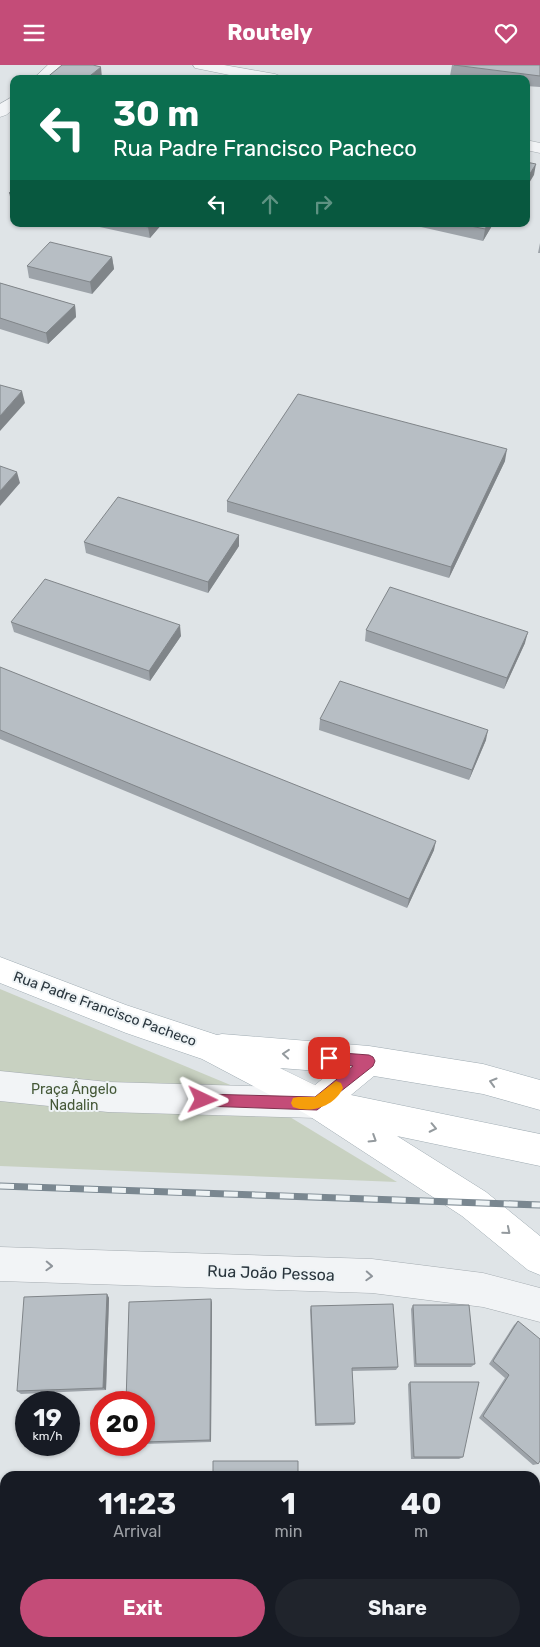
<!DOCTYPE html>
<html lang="en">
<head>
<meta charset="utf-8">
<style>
	body { margin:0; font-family:Rubik,sans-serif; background:#20242c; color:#f1f3f6; height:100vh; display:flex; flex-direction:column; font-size:19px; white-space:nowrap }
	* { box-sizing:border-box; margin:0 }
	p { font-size:16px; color:#9ea1a6 }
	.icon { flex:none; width:28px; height:28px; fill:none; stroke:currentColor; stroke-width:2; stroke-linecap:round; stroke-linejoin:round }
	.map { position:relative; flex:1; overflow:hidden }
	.panel { position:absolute; left:0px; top:1406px; width:540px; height:176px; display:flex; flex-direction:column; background:#171b24; border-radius:15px 15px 0 0; box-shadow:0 1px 4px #0004 }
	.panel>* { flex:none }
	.guide { position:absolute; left:10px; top:10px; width:520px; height:152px; border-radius:10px; box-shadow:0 1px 4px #0004; background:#0b6e4f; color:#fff; overflow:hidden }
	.speed { position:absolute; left:15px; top:1326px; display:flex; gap:10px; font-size:25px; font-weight:700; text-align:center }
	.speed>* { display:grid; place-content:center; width:65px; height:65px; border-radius:50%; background:#171b24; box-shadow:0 1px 4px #0004; line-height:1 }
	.speed small { font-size:12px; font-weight:400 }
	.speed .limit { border:8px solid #d22; background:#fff; color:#111 }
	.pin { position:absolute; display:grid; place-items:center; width:42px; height:42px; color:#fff; margin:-21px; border-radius:10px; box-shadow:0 2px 8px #0006 }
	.me { position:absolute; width:55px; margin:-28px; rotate:92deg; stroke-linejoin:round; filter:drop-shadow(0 0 4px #0008) }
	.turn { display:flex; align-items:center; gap:18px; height:105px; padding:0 20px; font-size:22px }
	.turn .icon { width:65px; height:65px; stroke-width:2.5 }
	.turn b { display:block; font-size:35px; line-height:42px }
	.lanes { display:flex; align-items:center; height:48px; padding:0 20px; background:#0003; justify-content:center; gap:25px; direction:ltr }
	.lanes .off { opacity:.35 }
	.eta { display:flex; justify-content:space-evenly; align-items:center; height:85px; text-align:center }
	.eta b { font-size:30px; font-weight:700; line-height:35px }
	.primary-button { display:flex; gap:10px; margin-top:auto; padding:10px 20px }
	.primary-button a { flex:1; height:58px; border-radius:30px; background:#c44c78; color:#fff; font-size:20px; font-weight:700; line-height:58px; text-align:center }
	.primary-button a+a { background:#20242c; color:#f1f3f6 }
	header { display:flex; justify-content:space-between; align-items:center; height:65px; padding:0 20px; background:#c44c78; color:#fff; font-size:22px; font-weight:700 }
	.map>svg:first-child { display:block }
</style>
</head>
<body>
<header><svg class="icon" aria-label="menu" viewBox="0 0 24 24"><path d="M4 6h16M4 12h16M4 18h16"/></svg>Routely<svg class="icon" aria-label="heart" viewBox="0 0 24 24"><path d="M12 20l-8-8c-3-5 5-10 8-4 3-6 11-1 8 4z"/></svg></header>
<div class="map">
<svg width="540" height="1582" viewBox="0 0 540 1582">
	<rect width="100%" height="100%" fill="#dfe4e7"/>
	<path fill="#c8d1c1" d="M 0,924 L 252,1029 L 397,1117 L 0,1101 Z"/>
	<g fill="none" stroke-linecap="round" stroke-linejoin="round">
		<defs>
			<path id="minor" d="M 48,0 L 64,0 L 50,14 L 33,14 Z
				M 193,0 L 224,0 L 275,9 L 280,11 L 282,14 L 249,14 L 200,4 L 195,3 Z
				M 14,31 L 14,44 L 6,50 L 0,52 L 0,39 Z
				M 526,75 L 540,78 L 540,88 L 526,85 Z
				M 0,1006 L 108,1017 L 317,1023 L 328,1027 L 333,1038 L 328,1049 L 317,1053 L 108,1047 L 0,1036 Z
				M 0,1182 L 372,1194 L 483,1208 L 540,1223 L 540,1257 L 483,1242 L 372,1228 L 0,1216 Z"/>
			<path id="major" d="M 0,892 L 126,940 L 217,970 L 222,969 L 369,981 L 483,999 L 540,1015 L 540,1045 L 483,1029 L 374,1011 L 351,1030 L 540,1069 L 540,1101 L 397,1071 L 486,1127 L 540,1171 L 540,1210 L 528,1205 L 462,1151 L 306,1049 L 202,994 L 126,968 L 0,918 ZM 280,1003 L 331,1007 L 315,1020 Z"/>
		</defs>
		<use href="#minor" stroke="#a5acb1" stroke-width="1"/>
		<use href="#major" stroke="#9fabb2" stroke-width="1"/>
		<use href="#minor" fill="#f2f4f6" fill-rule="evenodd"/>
		<use href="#major" fill="#fff" fill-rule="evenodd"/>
		<defs>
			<path id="rail" d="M 0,1121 L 540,1140"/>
		</defs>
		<use href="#rail" stroke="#7a8790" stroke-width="7"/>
		<use href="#rail" stroke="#eef3f5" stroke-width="5" stroke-dasharray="14" stroke-linecap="butt"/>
	</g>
	<path fill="#9da3a9" d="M 452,0 L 540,0 L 540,22 L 526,21 L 526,14 L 474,14 L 450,11 Z
		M 14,124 L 14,140 L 12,139 L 9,128 Z
		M 86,159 L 162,159 L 150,173 Z
		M 408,159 L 493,159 L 483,176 Z
		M 540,178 L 540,188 L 538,188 Z
		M 112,192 L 114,204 L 92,229 L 29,213 L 27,201 Z
		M 0,218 L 75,240 L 76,252 L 48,279 L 0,264 Z
		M 505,396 L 449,513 L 227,447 L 227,436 Z
		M 239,470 L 239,481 L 208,528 L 86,488 L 84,477 Z
		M 11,557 L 181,571 L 150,616 L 14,567 Z
		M 366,565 L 525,578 L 504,624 L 365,576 Z
		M 0,602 L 434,785 L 407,843 L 0,674 Z
		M 320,654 L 486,675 L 469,715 L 319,665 Z
		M 107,1229 L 109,1233 L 106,1325 L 21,1329 L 17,1326 Z
		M 211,1234 L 212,1238 L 211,1377 L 144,1379 L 144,1338 Z
		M 413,1240 L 475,1299 L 471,1302 L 414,1302 L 411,1244 Z
		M 311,1241 L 398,1302 L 396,1305 L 352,1306 L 355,1358 L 354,1360 L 315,1361 L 310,1245 Z
		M 518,1256 L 538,1399 L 533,1400 L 479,1353 L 505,1313 L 489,1299 L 514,1260 Z
		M 410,1317 L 463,1392 L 459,1394 L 411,1394 L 408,1319 Z"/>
	<path fill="#808589" d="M 101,2 L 102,13 L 101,14 L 86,14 Z
		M 536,99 L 534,110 L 526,123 L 526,115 Z
		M 151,159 L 162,159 L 150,173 L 148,162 Z
		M 488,159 L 493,159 L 483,176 L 485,164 Z
		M 112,192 L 114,204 L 92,229 L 90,217 Z
		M 75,240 L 76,252 L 48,279 L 46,268 Z
		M 22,326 L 25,338 L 0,366 L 0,351 Z
		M 507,384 L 505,396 L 449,513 L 451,502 Z
		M 17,407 L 20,418 L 0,441 L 0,426 Z
		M 239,470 L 239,481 L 208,528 L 208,517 Z
		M 180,560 L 181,571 L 150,616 L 149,606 Z
		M 528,567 L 525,578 L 504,624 L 507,613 Z
		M 488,665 L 486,675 L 469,715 L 472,705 Z
		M 436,776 L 434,785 L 407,843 L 409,834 Z
		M 107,1229 L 109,1233 L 106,1325 L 103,1323 Z
		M 211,1234 L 212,1238 L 211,1377 L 210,1375 Z"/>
	<path fill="#b7bec4" stroke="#808589" d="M 62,0 L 93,0 L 101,2 L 86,14 L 45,14 Z
		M 454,0 L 540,0 L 540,11 Z
		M 526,97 L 536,99 L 526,115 Z
		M 14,124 L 14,129 L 9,128 Z
		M 134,159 L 151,159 L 148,162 Z
		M 461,159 L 488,159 L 485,164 Z
		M 50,177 L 112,192 L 90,217 L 27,201 Z
		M 0,218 L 75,240 L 46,268 L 0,253 Z
		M 0,320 L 22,326 L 0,351 Z
		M 298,329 L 507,384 L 451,502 L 227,436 Z
		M 0,401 L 17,407 L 0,426 Z
		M 118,432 L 239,470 L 208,517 L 84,477 Z
		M 45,514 L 180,560 L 149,606 L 11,557 Z
		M 390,522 L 528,567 L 507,613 L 366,565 Z
		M 0,602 L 436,776 L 409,834 L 0,665 Z
		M 340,616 L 488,665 L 472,705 L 320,654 Z
		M 107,1229 L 103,1323 L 17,1326 L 24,1232 Z
		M 211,1234 L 210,1375 L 144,1377 L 144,1338 L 126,1338 L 129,1237 Z
		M 393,1239 L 398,1302 L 352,1303 L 355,1358 L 316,1359 L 311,1241 Z
		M 413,1240 L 469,1240 L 475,1299 L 416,1299 Z
		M 518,1256 L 540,1274 L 540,1396 L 538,1399 L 483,1351 L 509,1310 L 493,1296 Z
		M 410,1317 L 479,1317 L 463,1392 L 414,1392 Z
		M 213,1396 L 298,1396 L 298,1411 L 213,1411 Z
		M 72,1578 L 196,1578 L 196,1582 L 72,1582 Z"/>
	<defs><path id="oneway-chevron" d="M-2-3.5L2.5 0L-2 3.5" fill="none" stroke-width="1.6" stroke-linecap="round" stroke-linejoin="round" transform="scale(1.25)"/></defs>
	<g stroke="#949a9e">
		<use href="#oneway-chevron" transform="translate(286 989) rotate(-175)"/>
		<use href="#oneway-chevron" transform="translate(493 1017) rotate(-164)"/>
		<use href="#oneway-chevron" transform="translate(433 1063) rotate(12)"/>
		<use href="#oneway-chevron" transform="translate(373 1074) rotate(32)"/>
		<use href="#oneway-chevron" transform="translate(507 1166) rotate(40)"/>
	</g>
	<g stroke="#8e949a">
		<use href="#oneway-chevron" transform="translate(49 1201) rotate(2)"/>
		<use href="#oneway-chevron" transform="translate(369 1211) rotate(3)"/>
	</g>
	<path fill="#c44c78" stroke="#7f314e" d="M 329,987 L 369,990 L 373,992 L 375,996 L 373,1001 L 317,1045 L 203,1041 L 198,1039 L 197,1035 L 198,1031 L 203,1029 L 315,1032 L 353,1001 L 325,997 L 323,993 L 325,988 Z"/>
	<path fill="#f59e0b" d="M 336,1016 L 341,1018 L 343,1023 C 335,1041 311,1049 293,1042 L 291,1038 L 293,1033 L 298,1032 L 315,1032 Z"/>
	<g text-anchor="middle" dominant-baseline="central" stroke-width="4" stroke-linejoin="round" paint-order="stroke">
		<g font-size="14" fill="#29353d" stroke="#eef3f5">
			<text transform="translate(105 944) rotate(20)">Rua Padre Francisco Pacheco</text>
		</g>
		<g font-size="14" fill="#455837" stroke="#eef3f5">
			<text x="74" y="1024">Praça Ângelo<tspan x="74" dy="16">Nadalin</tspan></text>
		</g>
		<g font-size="16" fill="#29353d" stroke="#eef3f5">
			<text transform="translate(271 1208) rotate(2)">Rua João Pessoa</text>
		</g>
	</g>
</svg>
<div class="speed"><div>19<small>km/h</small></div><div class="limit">20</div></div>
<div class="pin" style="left:329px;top:993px;background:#d93025"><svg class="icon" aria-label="arrive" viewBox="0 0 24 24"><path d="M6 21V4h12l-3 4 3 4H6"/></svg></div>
<svg class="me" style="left:203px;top:1035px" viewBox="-20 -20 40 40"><path d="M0-17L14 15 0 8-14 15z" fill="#c44c78" stroke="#fff" stroke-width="4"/></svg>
<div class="guide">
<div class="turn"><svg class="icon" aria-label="left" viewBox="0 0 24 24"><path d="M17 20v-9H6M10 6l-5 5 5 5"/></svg><div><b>30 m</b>Rua Padre Francisco Pacheco</div></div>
<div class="lanes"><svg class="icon" aria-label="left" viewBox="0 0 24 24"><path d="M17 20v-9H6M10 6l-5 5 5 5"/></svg><svg class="icon off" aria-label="ahead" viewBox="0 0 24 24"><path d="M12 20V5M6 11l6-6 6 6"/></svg><svg class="icon off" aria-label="right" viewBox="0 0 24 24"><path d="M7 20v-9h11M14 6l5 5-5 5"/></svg></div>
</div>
<section class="panel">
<div class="eta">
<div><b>11:23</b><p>Arrival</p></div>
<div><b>1</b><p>min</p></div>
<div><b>40</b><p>m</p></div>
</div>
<div class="primary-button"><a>Exit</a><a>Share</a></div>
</section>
</div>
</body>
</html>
